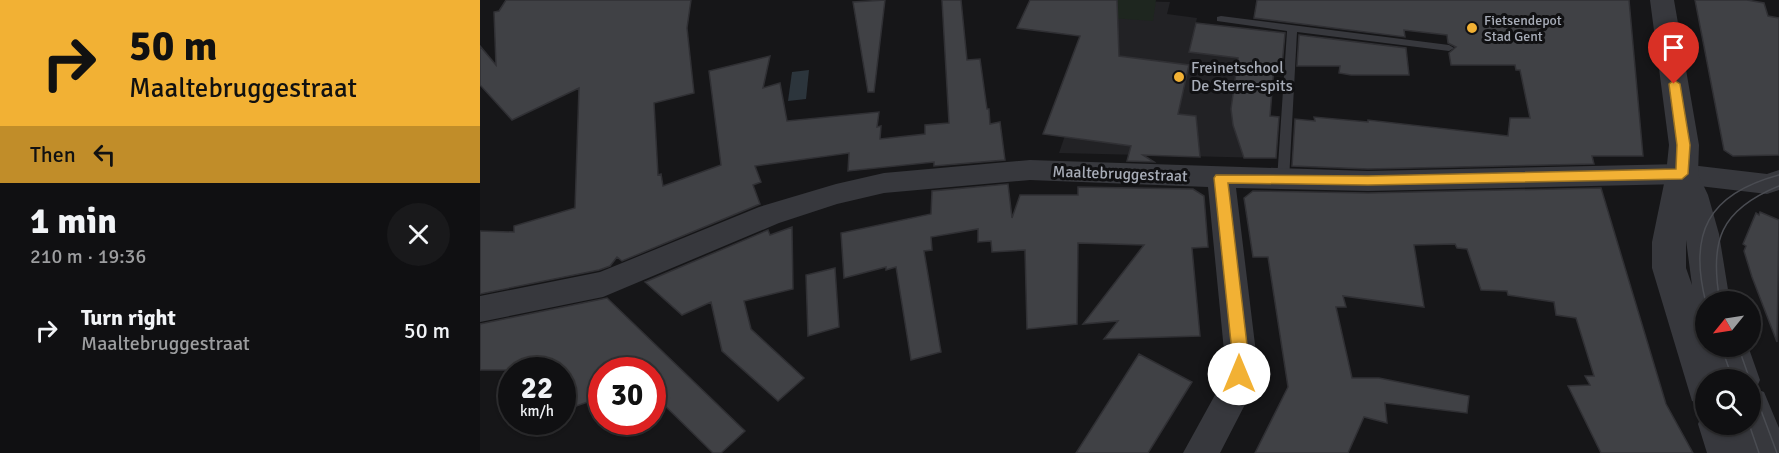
<!DOCTYPE html>
<html lang="en">
<head>
<meta charset="utf-8">
<style>
	body { margin:0; font-family:Signika,sans-serif; background:#19191b; color:#f1f3f6; height:100vh; display:flex; flex-direction:column; font-size:22px; white-space:nowrap }
	* { box-sizing:border-box; margin:0 }
	p { font-size:20px; color:#9c9d9f }
	.icon { flex:none; width:33px; height:33px; fill:none; stroke:currentColor; stroke-width:2; stroke-linecap:round; stroke-linejoin:round }
	.map { position:relative; flex:1; overflow:hidden }
	.side { display:flex; flex-direction:column; background:#101012; width:480px }
	.side>* { flex:none }
	.banner { background:#f2b134; color:#111; overflow:hidden }
	.needle { width:39px; rotate:240deg }
	.controls { position:absolute; left:1215px; top:291px; display:grid; gap:12px }
	.controls a { display:grid; place-items:center; width:66px; height:66px; border-radius:50%; background:#101012; box-shadow:0 2px 4px #0004,0 0 0 2px #303032; font-size:30px }
	.speed { position:absolute; left:18px; top:357px; display:flex; gap:12px; font-size:30px; font-weight:700; text-align:center }
	.speed>* { display:grid; place-content:center; width:78px; height:78px; border-radius:50%; background:#101012; box-shadow:0 2px 4px #0004,0 0 0 2px #303032; line-height:1 }
	.speed small { font-size:15px; font-weight:400 }
	.speed .limit { border:9px solid #d22; background:#fff; color:#111 }
	.pin { position:absolute; display:grid; place-items:center; width:51px; height:51px; color:#fff; margin:-62px -26px; border-radius:50% 50% 50% 0; rotate:-45deg; box-shadow:0 0 6px #0007 }
	.pin .icon { rotate:45deg }
	.me { position:absolute; width:66px; margin:-33px; rotate:0deg; stroke-linejoin:round; filter:drop-shadow(0 0 4px #0008) }
	.turn { display:flex; align-items:center; gap:21px; height:126px; padding:0 30px; font-size:27px }
	.turn .icon { width:78px; height:78px; stroke-width:2.5 }
	.turn b { display:block; font-size:42px; line-height:51px }
	.then { display:flex; align-items:center; height:57px; padding:0 30px; background:#0003; gap:12px; font-size:22px }
	.round { display:grid; place-items:center; flex:none; width:63px; height:63px; border-radius:32px; background:#19191b }
	.head { display:flex; align-items:center; justify-content:space-between; height:102px; padding:0 30px }
	h1 { font-size:36px; font-weight:800; line-height:45px }
	ul { padding:0; list-style:none }
	li { display:flex; align-items:center; gap:18px; height:90px; padding:0 30px }
	li div { flex:1 }
	li b { display:block; font-size:22px }
	li em { font-style:normal }
	main { display:flex; flex:1; min-height:0 }
	.map>svg:first-child { display:block }
</style>
</head>
<body>
<main>
<section class="side">
<div class="banner">
<div class="turn"><svg class="icon" aria-label="right" viewBox="0 0 24 24"><path d="M7 20v-9h11M14 6l5 5-5 5"/></svg><div><b>50 m</b>Maaltebruggestraat</div></div>
<div class="then">Then<svg class="icon" aria-label="left" viewBox="0 0 24 24"><path d="M17 20v-9H6M10 6l-5 5 5 5"/></svg></div>
</div>
<div class="head"><div><h1>1 min</h1><p>210 m · 19:36</p></div><a class="round"><svg class="icon" aria-label="close" viewBox="0 0 24 24"><path d="M6 6l12 12M18 6L6 18"/></svg></a></div>
<ul>
<li><svg class="icon" aria-label="right" viewBox="0 0 24 24"><path d="M7 20v-9h11M14 6l5 5-5 5"/></svg><div><b>Turn right</b><p>Maaltebruggestraat</p></div><em>50 m</em></li>
</ul>
</section>
<div class="map">
<svg width="1299" height="453" viewBox="0 0 1299 453">
	<rect width="100%" height="100%" fill="#161618"/>
	<path fill="#222225" d="M 614,0 L 690,2 L 687,14 L 717,18 L 712,40 L 795,49 L 787,158 L 579,153 L 609,65 L 590,63 Z"/>
	<path fill="#1e261f" d="M 621,0 L 676,0 L 673,21 L 617,17 Z"/>
	<path fill="#2c353c" d="M 329,70 L 326,99 L 308,101 L 312,72 Z"/>
	<path fill="#404145" stroke="#303034" stroke-width="1.5" d="M 26,0 L 211,0 L 207,28 L 214,93 L 174,103 L 178,175 L 181,174 L 183,186 L 241,165 L 229,71 L 290,56 L 283,88 L 300,83 L 307,121 L 399,112 L 397,127 L 401,126 L 400,139 L 445,134 L 445,125 L 469,123 L 462,0 L 481,0 L 487,60 L 500,59 L 507,109 L 509,109 L 510,124 L 520,122 L 525,160 L 454,166 L 454,162 L 368,171 L 369,153 L 275,166 L 281,182 L 273,185 L 280,204 L 142,261 L 137,257 L 130,266 L 119,270 L 0,294 L 0,231 L 34,232 L 34,226 L 95,208 L 99,88 L 32,120 L 0,85 L 0,46 L 16,65 L 14,12 L 19,11 Z
		M 405,0 L 394,92 L 388,92 L 373,2 Z
		M 550,0 L 637,0 L 639,56 L 709,65 L 698,114 L 716,116 L 720,157 L 663,155 L 674,162 L 647,161 L 651,146 L 563,134 L 600,36 L 537,28 Z
		M 777,0 L 1149,0 L 1163,156 L 1112,156 L 1114,164 L 888,169 L 812,166 L 815,119 L 835,121 L 834,117 L 888,122 L 888,120 L 1028,136 L 1030,118 L 1050,118 L 1040,70 L 1036,70 L 1035,65 L 971,65 L 969,53 L 976,47 L 968,43 L 967,35 L 924,30 L 925,37 L 774,18 Z
		M 1215,0 L 1267,0 L 1284,3 L 1288,16 L 1299,18 L 1299,155 L 1253,156 L 1244,150 Z
		M 716,23 L 805,33 L 802,66 L 794,66 L 790,116 L 799,117 L 796,158 L 764,158 L 753,125 L 751,109 L 758,58 L 709,52 Z
		M 819,35 L 926,48 L 929,75 L 871,75 L 859,73 L 860,66 L 817,66 Z
		M 528,184 L 532,218 L 540,195 L 598,195 L 598,187 L 713,189 L 724,196 L 728,247 L 712,248 L 720,336 L 624,339 L 638,321 L 603,324 L 664,245 L 598,243 L 597,324 L 547,329 L 545,250 L 512,252 L 511,241 L 498,242 L 498,229 L 451,237 L 452,250 L 444,251 L 461,352 L 431,360 L 416,267 L 406,270 L 406,267 L 364,278 L 361,233 L 451,214 L 452,191 Z
		M 1121,188 L 1186,404 L 1213,453 L 1121,453 L 1088,386 L 1110,385 L 1105,376 L 1114,376 L 1096,318 L 1076,315 L 1074,302 L 1028,295 L 1027,291 L 1001,290 L 987,249 L 977,248 L 975,244 L 934,245 L 944,307 L 863,296 L 866,307 L 856,307 L 872,378 L 899,378 L 989,396 L 987,413 L 905,403 L 907,423 L 884,417 L 868,453 L 775,453 L 808,387 L 788,257 L 773,257 L 764,198 L 773,191 L 888,193 Z
		M 1280,212 L 1299,220 L 1297,342 L 1272,277 L 1264,251 L 1266,246 L 1263,244 L 1276,213 L 1279,215 Z
		M 312,227 L 313,289 L 264,301 L 271,329 L 324,378 L 298,401 L 242,351 L 231,302 L 202,315 L 165,282 L 288,230 L 290,235 Z
		M 355,268 L 359,327 L 328,336 L 326,275 Z
		M 127,298 L 265,431 L 241,453 L 233,453 L 172,393 L 172,370 L 122,370 L 122,397 L 82,411 L 82,370 L 66,370 L 67,362 L 44,370 L 0,370 L 0,324 Z
		M 659,354 L 712,382 L 668,453 L 596,453 Z"/>
	<g fill="none" stroke-linecap="round" stroke-linejoin="round">
		<path fill="#37383d" fill-rule="evenodd" d="M 741,16 L 969,45 L 974,48 L 969,51 L 817,32 L 809,180 L 803,185 L 797,180 L 807,31 L 737,21 L 737,17 Z"/>
		<path fill="#37383d" fill-rule="evenodd" d="M 550,160 L 888,171 L 1202,164 L 1287,174 L 1299,170 L 1299,190 L 1287,194 L 1202,184 L 888,191 L 756,188 L 777,361 L 774,387 L 740,453 L 703,453 L 741,384 L 745,361 L 728,187 L 550,180 L 404,193 L 357,204 L 299,223 L 123,297 L 0,322 L 0,296 L 120,272 L 279,207 L 356,184 L 404,173 Z"/>
		<path fill="#37383d" fill-rule="evenodd" d="M 1170,0 L 1194,0 L 1219,145 L 1218,174 L 1228,195 L 1239,234 L 1250,302 L 1226,302 L 1226,315 L 1221,313 L 1226,327 L 1226,346 L 1268,346 L 1280,380 L 1276,389 L 1284,392 L 1299,428 L 1299,453 L 1227,453 L 1218,424 L 1224,410 L 1226,410 L 1226,424 L 1270,424 L 1270,380 L 1226,380 L 1226,406 L 1212,401 L 1172,268 L 1172,242 L 1186,174 L 1189,145 ZM 1206,240 L 1212,285 L 1206,268 Z"/>
		<path stroke="#4a4c52" stroke-width="1.5" d="M 1240,302 C 1229,241 1240,210 1299,186
			M 1226,303 C 1208,233 1228,194 1299,175
			M 1241,346 L 1253,380
			M 1258,346 L 1270,380
			M 1270,381 L 1297,453
			M 1269,424 L 1279,453"/>
	</g>
	<path fill="#f2b134" stroke="#9d7322" stroke-width="1.5" d="M 1194,80 L 1200,84 L 1210,145 L 1208,174 L 1202,179 L 888,185 L 748,183 L 769,362 L 765,379 L 759,381 L 754,379 L 751,374 L 753,362 L 734,178 L 736,175 L 888,176 L 1196,169 L 1197,145 L 1189,84 Z"/>
	<g fill="#f2b134" stroke="#111113" stroke-width="2">
		<circle cx="992" cy="28" r="6"/>
		<circle cx="699" cy="77" r="6"/>
	</g>
	<g text-anchor="middle" dominant-baseline="central" stroke-width="6" stroke-linejoin="round" paint-order="stroke">
		<g font-size="14" fill="#a8adb8" stroke="#111113" text-anchor="start">
			<text x="1004" y="20">Fietsendepot<tspan x="1004" dy="16">Stad Gent</tspan></text>
		</g>
		<g font-size="16" fill="#a8adb8" stroke="#111113" text-anchor="start">
			<text x="711" y="68">Freinetschool<tspan x="711" dy="18">De Sterre-spits</tspan></text>
		</g>
		<g font-size="16" fill="#a8adb8" stroke="#111113">
			<text transform="translate(640 174) rotate(2)">Maaltebruggestraat</text>
		</g>
	</g>
</svg>
<div class="controls">
<a><svg class="needle" viewBox="-14 -14 28 28"><path d="M0-13l5 13h-10z" fill="#e53935"/><path d="M0 13l5-13h-10z" fill="#9c9d9f"/></svg></a>
<a><svg class="icon" aria-label="search" viewBox="0 0 24 24"><circle cx="10" cy="10" r="6"/><path d="M15 15l6 6"/></svg></a>
</div>
<div class="speed"><div>22<small>km/h</small></div><div class="limit">30</div></div>
<div class="pin" style="left:1194px;top:84px;background:#d93025"><svg class="icon" aria-label="arrive" viewBox="0 0 24 24"><path d="M6 21V4h12l-3 4 3 4H6"/></svg></div>
<svg class="me" style="left:759px;top:374px" viewBox="-20 -20 40 40"><circle r="19" fill="#fff"/><path d="M0-13L10 11 0 6-10 11z" fill="#f2b134"/></svg>
</div>
</main>
</body>
</html>
